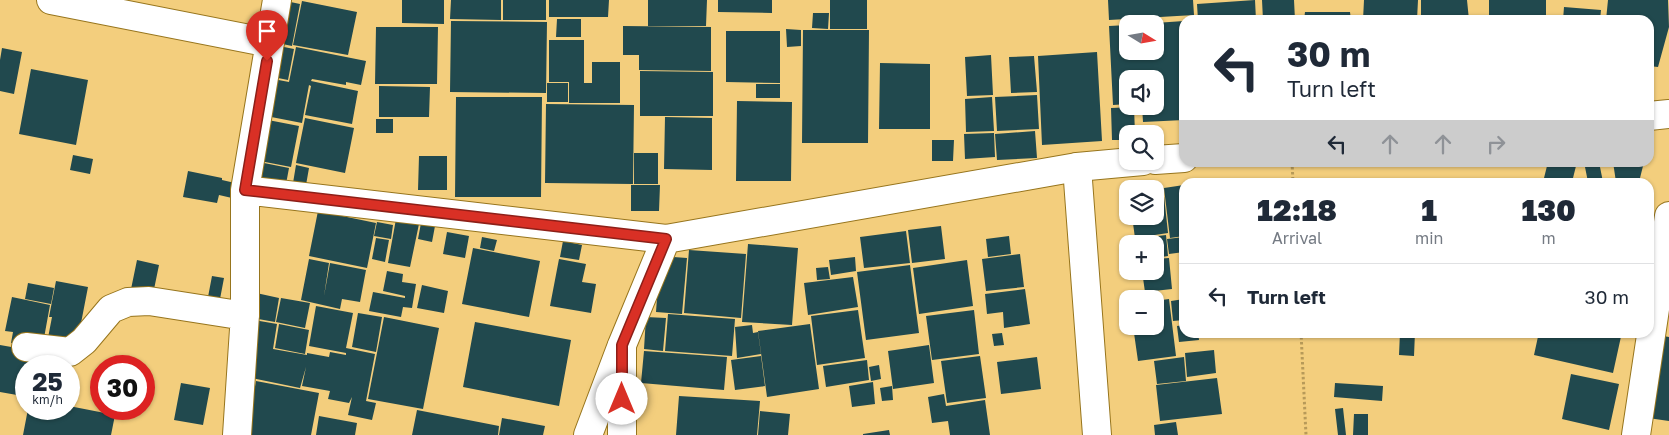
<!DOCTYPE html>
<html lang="en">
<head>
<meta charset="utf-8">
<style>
	body { margin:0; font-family:"Golos Text",sans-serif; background:#f2f2f3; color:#1f2937; height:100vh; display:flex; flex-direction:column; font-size:19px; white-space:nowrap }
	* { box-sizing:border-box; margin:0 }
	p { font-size:16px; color:#747a83 }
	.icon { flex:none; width:28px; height:28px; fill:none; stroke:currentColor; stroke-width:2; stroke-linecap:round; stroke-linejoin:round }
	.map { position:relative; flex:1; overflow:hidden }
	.sheet { position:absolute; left:1179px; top:178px; width:475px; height:160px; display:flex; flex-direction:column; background:#fff; border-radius:15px; box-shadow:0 1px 4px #0004 }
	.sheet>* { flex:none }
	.top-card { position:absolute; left:1179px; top:15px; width:475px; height:152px; border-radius:15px; box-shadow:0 1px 4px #0004; background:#fff; color:#1f2937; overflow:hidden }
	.needle { width:32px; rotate:101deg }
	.tools { position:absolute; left:1119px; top:15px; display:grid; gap:10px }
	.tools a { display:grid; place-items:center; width:45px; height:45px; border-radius:10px; background:#fff; box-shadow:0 1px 4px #0004; font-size:25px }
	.speed { position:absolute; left:15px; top:355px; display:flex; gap:10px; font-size:25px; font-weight:700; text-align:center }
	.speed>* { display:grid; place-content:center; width:65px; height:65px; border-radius:50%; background:#fff; box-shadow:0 1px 4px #0004; line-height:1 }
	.speed small { font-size:12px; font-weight:400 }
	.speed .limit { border:8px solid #d22; background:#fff; color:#111 }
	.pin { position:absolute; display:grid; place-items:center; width:42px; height:42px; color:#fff; margin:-51px -21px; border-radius:50% 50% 50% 0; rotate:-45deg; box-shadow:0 0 5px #0007 }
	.pin .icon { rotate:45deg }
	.me { position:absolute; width:55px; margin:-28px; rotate:0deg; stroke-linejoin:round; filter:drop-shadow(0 0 4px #0008) }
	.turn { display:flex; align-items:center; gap:18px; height:105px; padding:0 25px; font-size:22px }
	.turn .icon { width:65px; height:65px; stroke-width:2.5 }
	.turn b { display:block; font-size:35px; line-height:42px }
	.lanes { display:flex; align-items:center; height:48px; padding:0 25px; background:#0003; justify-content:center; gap:25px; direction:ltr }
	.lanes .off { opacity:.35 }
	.eta { display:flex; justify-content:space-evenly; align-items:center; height:85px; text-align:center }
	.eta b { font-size:30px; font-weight:800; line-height:35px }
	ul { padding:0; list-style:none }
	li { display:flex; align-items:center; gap:15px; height:65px; padding:0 25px; border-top:1px solid #e0e1e3 }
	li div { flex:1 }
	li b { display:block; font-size:19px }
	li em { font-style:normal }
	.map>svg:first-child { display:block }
</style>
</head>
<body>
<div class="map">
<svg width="1669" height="435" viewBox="0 0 1669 435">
	<rect width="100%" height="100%" fill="#f3ce7d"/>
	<path fill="#21494e" d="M 281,0 L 300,4 L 292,46 L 273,42 Z
		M 402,0 L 444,0 L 444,24 L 402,23 Z
		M 451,0 L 501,0 L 501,20 L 450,19 Z
		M 503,0 L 546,0 L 546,20 L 503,20 Z
		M 549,0 L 609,0 L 608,17 L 549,17 Z
		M 648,0 L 707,0 L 706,26 L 648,26 Z
		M 718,0 L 772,0 L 772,13 L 718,12 Z
		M 830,0 L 867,0 L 867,29 L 830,29 Z
		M 1108,0 L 1193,0 L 1194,15 L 1109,20 Z
		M 1255,0 L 1256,20 L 1198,20 L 1197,4 Z
		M 1262,0 L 1294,0 L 1295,20 L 1263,20 Z
		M 1364,0 L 1418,0 L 1417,20 L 1363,20 Z
		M 1421,0 L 1467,0 L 1469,20 L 1421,20 Z
		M 1489,0 L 1546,0 L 1546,20 L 1489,20 Z
		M 1608,0 L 1668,0 L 1669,27 L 1658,67 L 1649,66 L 1649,20 L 1606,20 Z
		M 302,1 L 357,12 L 348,55 L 293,45 Z
		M 1564,7 L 1601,10 L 1600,20 L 1563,20 Z
		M 1305,12 L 1350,12 L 1351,20 L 1304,20 Z
		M 813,13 L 829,13 L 828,29 L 812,28 Z
		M 557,19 L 581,19 L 581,37 L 556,37 Z
		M 451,21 L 547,22 L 546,93 L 450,92 Z
		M 1184,21 L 1184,120 L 1143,122 L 1142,106 L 1155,106 L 1155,79 L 1128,79 L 1128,104 L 1113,105 L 1109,26 L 1128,25 L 1128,51 L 1155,51 L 1155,23 Z
		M 623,26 L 711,27 L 711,71 L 639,70 L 639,55 L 623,55 Z
		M 376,27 L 438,27 L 437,84 L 375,84 Z
		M 786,29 L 801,30 L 801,46 L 787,47 Z
		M 803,30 L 869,30 L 868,143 L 802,143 Z
		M 726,31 L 780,31 L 780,83 L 726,82 Z
		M 549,40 L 584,40 L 584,83 L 592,83 L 592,62 L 620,62 L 620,103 L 569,103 L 569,82 L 549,82 Z
		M 274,45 L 294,49 L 288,80 L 268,76 Z
		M 296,47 L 366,61 L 361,85 L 346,82 L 346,85 L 312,79 L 311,81 L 358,91 L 352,124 L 305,115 L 311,86 L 309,85 L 302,123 L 261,115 L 268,78 L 289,82 Z
		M 2,48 L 22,52 L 14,94 L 0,91 L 0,60 Z
		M 1097,52 L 1102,141 L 1042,145 L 1038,56 Z
		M 991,55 L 993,95 L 967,96 L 965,57 Z
		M 1034,56 L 1037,92 L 1011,93 L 1009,57 Z
		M 880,63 L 930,64 L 930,129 L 879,129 Z
		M 31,69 L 88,80 L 76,145 L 19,134 Z
		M 640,71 L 713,72 L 713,116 L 640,116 Z
		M 547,83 L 568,83 L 568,102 L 547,102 Z
		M 756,84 L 780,84 L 780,98 L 756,98 Z
		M 379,86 L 430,87 L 429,117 L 379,117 Z
		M 1037,95 L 1039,129 L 997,131 L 995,97 Z
		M 456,97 L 542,97 L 541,197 L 455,197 Z
		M 992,97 L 994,131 L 966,132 L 965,99 Z
		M 737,101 L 792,102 L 791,181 L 736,181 Z
		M 546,104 L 634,105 L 633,184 L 545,183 Z
		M 1134,107 L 1135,134 L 1128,134 L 1128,140 L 1112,140 L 1111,108 Z
		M 665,117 L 712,118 L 712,170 L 664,169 Z
		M 305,118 L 354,128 L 345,173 L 296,163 Z
		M 376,119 L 393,119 L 393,133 L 376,133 Z
		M 268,120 L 299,126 L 291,167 L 260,161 Z
		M 1035,131 L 1037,158 L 997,160 L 995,134 Z
		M 994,133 L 995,157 L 965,159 L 964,134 Z
		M 932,140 L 954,140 L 953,161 L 932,161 Z
		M 634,153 L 658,153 L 658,184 L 634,184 Z
		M 73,155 L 93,159 L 90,174 L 70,170 Z
		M 419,156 L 447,156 L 447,190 L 418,190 Z
		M 1548,162 L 1577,162 L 1572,182 L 1543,182 Z
		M 1584,162 L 1599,162 L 1603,182 L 1588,182 Z
		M 1613,162 L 1644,162 L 1639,182 L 1616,182 Z
		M 264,163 L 289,168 L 286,184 L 261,179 Z
		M 296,165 L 309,168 L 306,185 L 293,183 Z
		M 188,171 L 222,178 L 222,180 L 235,183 L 232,198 L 219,195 L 217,203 L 183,197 Z
		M 631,185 L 660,185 L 659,211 L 631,211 Z
		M 1184,185 L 1184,236 L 1170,238 L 1164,188 Z
		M 1163,187 L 1168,233 L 1135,238 L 1132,216 L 1155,216 L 1155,188 Z
		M 318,211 L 376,223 L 367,268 L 309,256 Z
		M 396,219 L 419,224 L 410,267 L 388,263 Z
		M 377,222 L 393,225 L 391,239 L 374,236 Z
		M 421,223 L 435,226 L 432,242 L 418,239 Z
		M 941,226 L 945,259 L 912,263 L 908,230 Z
		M 906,231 L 910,263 L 864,268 L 860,237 Z
		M 447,232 L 469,236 L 465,258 L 443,254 Z
		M 1166,235 L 1168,256 L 1155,258 L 1155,244 L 1135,244 L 1134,239 Z
		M 1009,236 L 1011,254 L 988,257 L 986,239 Z
		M 482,237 L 497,240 L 494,251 L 480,248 Z
		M 1184,237 L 1184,252 L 1169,254 L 1167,239 Z
		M 376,238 L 389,240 L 385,262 L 372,259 Z
		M 563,241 L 582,245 L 579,260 L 560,257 Z
		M 748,244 L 798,248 L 792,325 L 742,322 Z
		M 473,248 L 540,261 L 529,317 L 462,304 Z
		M 689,250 L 746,254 L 741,318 L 684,313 Z
		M 1020,254 L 1024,287 L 986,291 L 982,259 Z
		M 660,256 L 687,258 L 682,314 L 656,312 Z
		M 855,257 L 856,271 L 831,275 L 829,260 Z
		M 1169,258 L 1172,289 L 1145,292 L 1142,271 L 1155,271 L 1155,259 Z
		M 309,259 L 329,263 L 324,296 L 330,263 L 366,270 L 360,302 L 342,299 L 340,309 L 301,300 Z
		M 559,259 L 586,264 L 582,282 L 596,284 L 591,313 L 550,306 Z
		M 137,260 L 159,265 L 152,299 L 130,294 Z
		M 967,260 L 973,306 L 919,314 L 913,268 Z
		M 910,265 L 919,333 L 866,340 L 857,272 Z
		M 828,267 L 830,279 L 817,280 L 816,268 Z
		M 387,271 L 403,274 L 402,282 L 416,284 L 412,308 L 403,307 L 401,317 L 369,311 L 373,292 L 405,298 L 405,296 L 383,291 Z
		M 212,276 L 224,278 L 220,299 L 208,297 Z
		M 853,277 L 858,307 L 808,315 L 804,283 Z
		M 56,281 L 88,287 L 76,349 L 47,343 L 52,317 L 49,317 Z
		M 28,283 L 54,288 L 51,304 L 25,299 Z
		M 422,285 L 448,291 L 444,313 L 417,308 Z
		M 1025,289 L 1030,324 L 1004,328 L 1003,312 L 987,314 L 985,294 Z
		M 252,292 L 279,298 L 275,322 L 247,317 Z
		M 12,297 L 50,305 L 44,338 L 20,334 L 18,344 L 11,343 L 13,332 L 5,331 Z
		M 281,298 L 310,303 L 305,328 L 276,322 Z
		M 1169,299 L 1176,356 L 1138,361 L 1133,326 L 1155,326 L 1155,301 Z
		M 1184,299 L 1184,320 L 1173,321 L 1171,301 Z
		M 316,306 L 353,313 L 346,348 L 375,354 L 366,401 L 376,403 L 372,420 L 348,415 L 352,397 L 349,403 L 328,399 L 330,391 L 302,386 L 306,367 L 300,388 L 242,376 L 249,319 L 277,324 L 273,349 L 307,355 L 307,353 L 329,357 L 330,352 L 346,355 L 346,353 L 309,346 Z
		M 858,310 L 865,358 L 817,365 L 811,316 Z
		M 974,310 L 979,354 L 932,360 L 926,316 Z
		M 358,313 L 382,317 L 376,352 L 352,347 Z
		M 668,314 L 735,319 L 732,356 L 665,351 Z
		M 384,317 L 439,328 L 423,409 L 368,399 Z
		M 646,317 L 666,318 L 663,351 L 644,349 Z
		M 475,322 L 571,340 L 559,406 L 463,387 Z
		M 279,324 L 309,330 L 305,354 L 275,348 Z
		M 810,324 L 819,389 L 767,397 L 758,331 Z
		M 752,325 L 753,333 L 758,332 L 761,354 L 737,358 L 735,327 Z
		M 1184,325 L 1184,332 L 1198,332 L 1199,340 L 1179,342 L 1177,326 Z
		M 1400,332 L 1415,332 L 1414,356 L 1399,355 Z
		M 1539,332 L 1622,332 L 1613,373 L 1534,355 Z
		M 1002,333 L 1004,345 L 994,346 L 992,334 Z
		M 1658,335 L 1669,337 L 1669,421 L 1648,418 Z
		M 0,345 L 57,355 L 55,366 L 26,366 L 26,394 L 17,392 L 17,395 L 0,392 Z
		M 929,345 L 934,383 L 893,389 L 888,351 Z
		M 1214,350 L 1216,373 L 1187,377 L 1185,353 Z
		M 644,351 L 727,357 L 724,390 L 641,383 Z
		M 761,356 L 765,386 L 735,390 L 731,360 Z
		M 980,356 L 986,398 L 947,403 L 941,361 Z
		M 1037,357 L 1041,389 L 1001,394 L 997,362 Z
		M 1184,357 L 1186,381 L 1157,384 L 1154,361 Z
		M 867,360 L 869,380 L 826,387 L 823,366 Z
		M 879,365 L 881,379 L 871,381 L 869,367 Z
		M 1571,374 L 1619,384 L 1609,430 L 1562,419 Z
		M 1217,378 L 1222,414 L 1160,421 L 1156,385 Z
		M 256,381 L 319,393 L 311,435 L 246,435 Z
		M 873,382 L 875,404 L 852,407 L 849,386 Z
		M 181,383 L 210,388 L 203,425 L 174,420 Z
		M 1335,383 L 1383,386 L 1382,401 L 1334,397 Z
		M 892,386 L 893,400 L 882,401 L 880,388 Z
		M 944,394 L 946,406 L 985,400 L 990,435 L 950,435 L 948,421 L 932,423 L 928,397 Z
		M 679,396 L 760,401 L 757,435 L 676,435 Z
		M 69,406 L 115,415 L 111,435 L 23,435 L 28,409 L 69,409 Z
		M 1343,408 L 1346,435 L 1338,435 L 1335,409 Z
		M 417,410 L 499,426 L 498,435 L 412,435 Z
		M 760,411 L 790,414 L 788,435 L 758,435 Z
		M 1354,414 L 1368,414 L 1368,435 L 1353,435 Z
		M 319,416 L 357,423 L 355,435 L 316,435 Z
		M 502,418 L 545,426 L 543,435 L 499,435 Z
		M 1176,422 L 1178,435 L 1155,435 L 1154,425 Z
		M 889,430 L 890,435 L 863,435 L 863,434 Z"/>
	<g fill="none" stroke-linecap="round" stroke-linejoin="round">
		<defs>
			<path id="street" d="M 51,0 L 270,43
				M 1077,167 L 1097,435
				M 245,190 L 666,239
				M 622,346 L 622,435
				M 26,347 L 70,352 L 84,341 L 111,309 L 128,302 L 149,301 L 245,316
				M 237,435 L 245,314 L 245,190 L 277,0
				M 1636,435 L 1669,216"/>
			<path id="secondary" d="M 1649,116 L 1669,114
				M 1155,160 L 1184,158
				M 588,435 L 622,345 L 666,239 L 1077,167 L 1143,161"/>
		</defs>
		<use href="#street" stroke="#97751d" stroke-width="30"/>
		<use href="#secondary" stroke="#97751d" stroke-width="30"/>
		<path stroke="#b79a59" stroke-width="3" stroke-dasharray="2.5 2.5" stroke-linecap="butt" d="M 1292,162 L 1293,182
			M 1301,332 L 1306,435"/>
		<use href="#street" stroke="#fff" stroke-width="28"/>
		<use href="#secondary" stroke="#fff" stroke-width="28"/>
	</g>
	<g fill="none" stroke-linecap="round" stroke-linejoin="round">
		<defs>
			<path id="route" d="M 267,61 L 245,190 L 666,239 L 622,345 L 622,399"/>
		</defs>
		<use href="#route" stroke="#8d1f18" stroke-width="12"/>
		<use href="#route" stroke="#d93025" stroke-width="9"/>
	</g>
</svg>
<div class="tools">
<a><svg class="needle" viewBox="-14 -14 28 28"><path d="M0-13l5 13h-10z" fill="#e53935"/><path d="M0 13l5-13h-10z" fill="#747a83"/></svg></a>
<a><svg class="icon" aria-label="sound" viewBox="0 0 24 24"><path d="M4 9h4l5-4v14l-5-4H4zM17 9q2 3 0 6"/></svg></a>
<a><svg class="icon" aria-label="search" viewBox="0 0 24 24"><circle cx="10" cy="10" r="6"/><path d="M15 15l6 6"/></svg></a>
<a><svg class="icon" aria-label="layers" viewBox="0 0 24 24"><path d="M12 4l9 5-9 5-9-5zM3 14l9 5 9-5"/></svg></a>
<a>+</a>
<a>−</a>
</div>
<div class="speed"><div>25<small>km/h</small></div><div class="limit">30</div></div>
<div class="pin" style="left:267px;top:61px;background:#d93025"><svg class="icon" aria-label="arrive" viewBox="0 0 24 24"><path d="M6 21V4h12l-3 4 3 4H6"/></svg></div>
<svg class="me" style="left:622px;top:399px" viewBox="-20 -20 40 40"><circle r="19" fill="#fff"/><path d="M0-13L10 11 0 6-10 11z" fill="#d93025"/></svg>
<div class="top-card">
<div class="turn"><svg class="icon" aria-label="left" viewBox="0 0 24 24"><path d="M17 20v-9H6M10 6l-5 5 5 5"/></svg><div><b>30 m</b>Turn left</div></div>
<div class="lanes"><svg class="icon" aria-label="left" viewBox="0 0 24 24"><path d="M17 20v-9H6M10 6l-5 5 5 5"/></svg><svg class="icon off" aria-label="ahead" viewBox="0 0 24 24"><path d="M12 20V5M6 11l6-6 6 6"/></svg><svg class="icon off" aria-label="ahead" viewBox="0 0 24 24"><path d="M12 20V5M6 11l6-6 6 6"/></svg><svg class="icon off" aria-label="right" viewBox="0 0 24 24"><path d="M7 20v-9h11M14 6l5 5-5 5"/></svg></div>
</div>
<section class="sheet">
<div class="eta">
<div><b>12:18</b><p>Arrival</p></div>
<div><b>1</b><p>min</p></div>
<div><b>130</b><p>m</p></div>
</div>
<ul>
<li><svg class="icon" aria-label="left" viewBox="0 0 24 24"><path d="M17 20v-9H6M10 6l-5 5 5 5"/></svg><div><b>Turn left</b></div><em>30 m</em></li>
</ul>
</section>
</div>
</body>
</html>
